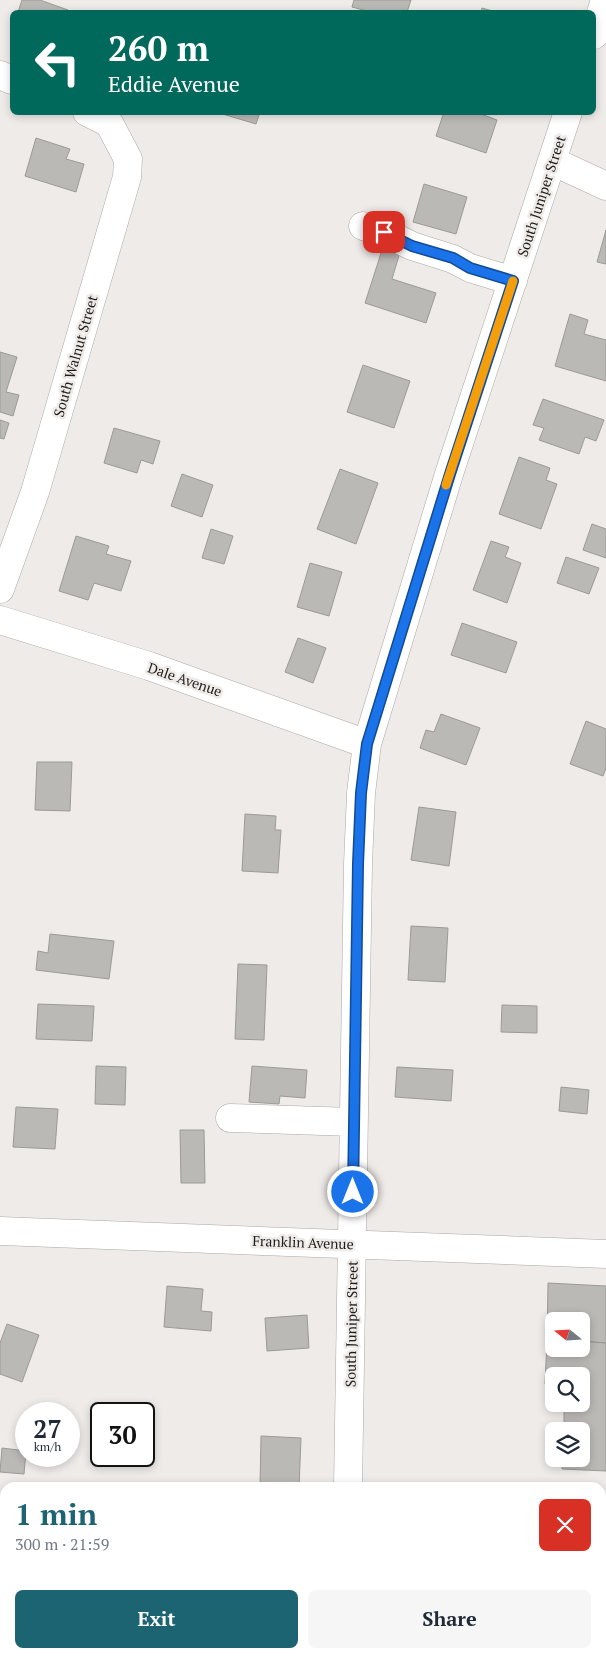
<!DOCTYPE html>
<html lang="en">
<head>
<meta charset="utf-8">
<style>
	body { margin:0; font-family:"PT Serif",serif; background:#f6f6f7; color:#1f2937; height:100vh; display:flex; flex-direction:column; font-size:19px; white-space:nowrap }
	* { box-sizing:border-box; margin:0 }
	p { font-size:16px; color:#747a83 }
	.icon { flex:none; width:28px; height:28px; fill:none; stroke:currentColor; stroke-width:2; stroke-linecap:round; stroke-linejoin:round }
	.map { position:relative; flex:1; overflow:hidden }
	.panel { position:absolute; left:0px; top:1482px; width:606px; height:176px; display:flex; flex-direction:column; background:#fff; border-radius:15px 15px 0 0; box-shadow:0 2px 8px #0003 }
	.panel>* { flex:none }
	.banner { position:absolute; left:10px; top:10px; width:586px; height:105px; border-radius:8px; box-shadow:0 2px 8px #0003; background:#00695c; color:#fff; overflow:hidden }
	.needle { width:32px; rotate:288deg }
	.tools { position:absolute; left:545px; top:1312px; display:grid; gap:10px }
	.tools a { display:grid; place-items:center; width:45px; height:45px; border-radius:8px; background:#fff; box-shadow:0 2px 8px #0003; font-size:25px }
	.speed { position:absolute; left:15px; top:1402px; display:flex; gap:10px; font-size:25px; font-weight:700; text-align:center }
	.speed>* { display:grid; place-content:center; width:65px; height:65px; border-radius:50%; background:#fff; box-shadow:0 2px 8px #0003; line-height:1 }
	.speed small { font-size:12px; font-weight:400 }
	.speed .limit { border:2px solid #111; border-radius:8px; background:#fff; color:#111 }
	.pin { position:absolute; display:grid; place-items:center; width:42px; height:42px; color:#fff; margin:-21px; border-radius:10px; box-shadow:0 2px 8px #0006 }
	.me { position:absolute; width:55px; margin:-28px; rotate:0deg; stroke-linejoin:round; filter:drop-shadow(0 0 4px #0008) }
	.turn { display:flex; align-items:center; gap:18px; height:105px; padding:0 15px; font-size:22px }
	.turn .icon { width:65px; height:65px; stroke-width:2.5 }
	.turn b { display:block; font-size:35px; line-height:42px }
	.round { display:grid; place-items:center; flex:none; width:52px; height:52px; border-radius:8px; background:#f6f6f7 }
	.headline { display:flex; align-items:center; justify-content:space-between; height:85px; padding:0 15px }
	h1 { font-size:30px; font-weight:700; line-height:38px; color:#1d6473 }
	.button { display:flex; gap:10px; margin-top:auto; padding:10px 15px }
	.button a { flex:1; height:58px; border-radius:8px; background:#1d6473; color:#fff; font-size:20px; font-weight:700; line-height:58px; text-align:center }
	.button a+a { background:#f6f6f7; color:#1f2937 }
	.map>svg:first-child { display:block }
</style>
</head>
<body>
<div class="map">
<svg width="606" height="1658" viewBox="0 0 606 1658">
	<rect width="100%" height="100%" fill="#efebe8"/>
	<path fill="#bbb9b5" stroke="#9c9a96" d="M 22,0 L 40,0 L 68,10 L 67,12 L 18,12 Z
		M 354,0 L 411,0 L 407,12 L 371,12 L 352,7 Z
		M 482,8 L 496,12 L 481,12 Z
		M 216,112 L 260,112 L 256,124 Z
		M 444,112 L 476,112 L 497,120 L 486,153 L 436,136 Z
		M 36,138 L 70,149 L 66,159 L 84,164 L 76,192 L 25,176 Z
		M 424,184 L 467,197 L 456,234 L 413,222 Z
		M 606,230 L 606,264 L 597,262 Z
		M 383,247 L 400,252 L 392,279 L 436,293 L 426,323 L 365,303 Z
		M 570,314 L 588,320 L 584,334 L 606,340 L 606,381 L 555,366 Z
		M 0,352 L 17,357 L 6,392 L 19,395 L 13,416 L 0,412 Z
		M 363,365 L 410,381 L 394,428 L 347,412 Z
		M 543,399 L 604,420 L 596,441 L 585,437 L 579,454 L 539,440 L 544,428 L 533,425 Z
		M 0,420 L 9,423 L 4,439 L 0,438 Z
		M 114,428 L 160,441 L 153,464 L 141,460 L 137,473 L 104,463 Z
		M 519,457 L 550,468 L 546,480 L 557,484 L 541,529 L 499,514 Z
		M 340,469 L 378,483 L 356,544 L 317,529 Z
		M 182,474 L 213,485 L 202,517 L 171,506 Z
		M 592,524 L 606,529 L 606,558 L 583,550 Z
		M 211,529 L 233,536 L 224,564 L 202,558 Z
		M 76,536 L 109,546 L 106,554 L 131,561 L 121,591 L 94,583 L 88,600 L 59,591 Z
		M 491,541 L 509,547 L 505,557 L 521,563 L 507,603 L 473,590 Z
		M 566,557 L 599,568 L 589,594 L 557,583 Z
		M 310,563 L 342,572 L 329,616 L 297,607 Z
		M 462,623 L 517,642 L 506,673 L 451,655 Z
		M 298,638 L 326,648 L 313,683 L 285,672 Z
		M 441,714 L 480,728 L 466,765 L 420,748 L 426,730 L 434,732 Z
		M 586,721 L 606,729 L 606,768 L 603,776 L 570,764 Z
		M 37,762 L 72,762 L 70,811 L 35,810 Z
		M 419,807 L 456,812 L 449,866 L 411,860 Z
		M 245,814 L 276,816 L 275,830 L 281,830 L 278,873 L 242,871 Z
		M 411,926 L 448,928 L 445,982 L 408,980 Z
		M 50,934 L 114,941 L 109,979 L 36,970 L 38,951 L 48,953 Z
		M 238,964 L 267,965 L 264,1040 L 235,1039 Z
		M 38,1004 L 94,1006 L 92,1041 L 36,1039 Z
		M 502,1005 L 537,1006 L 537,1033 L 501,1032 Z
		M 96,1066 L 126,1067 L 125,1105 L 95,1104 Z
		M 252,1066 L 307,1070 L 305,1098 L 280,1096 L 279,1104 L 249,1102 Z
		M 397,1067 L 453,1070 L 451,1101 L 395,1097 Z
		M 561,1087 L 589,1090 L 587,1114 L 559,1111 Z
		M 16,1107 L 58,1109 L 55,1149 L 13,1147 Z
		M 180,1130 L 204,1130 L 205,1183 L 181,1183 Z
		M 548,1283 L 606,1286 L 606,1343 L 581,1341 L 581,1321 L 554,1321 L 554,1340 L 547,1340 Z
		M 167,1286 L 203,1289 L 201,1311 L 212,1312 L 211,1331 L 164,1327 Z
		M 307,1315 L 309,1348 L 267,1351 L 265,1318 Z
		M 7,1324 L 39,1335 L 22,1382 L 0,1374 L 0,1343 Z
		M 547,1340 L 554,1340 L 554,1349 L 581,1349 L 581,1341 L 606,1343 L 606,1471 L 562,1469 L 563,1459 L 581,1459 L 581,1431 L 564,1431 L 564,1404 L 581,1404 L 581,1376 L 554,1376 L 554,1384 L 545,1384 Z
		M 261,1436 L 301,1438 L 299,1488 L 260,1487 Z
		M 2,1448 L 26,1451 L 24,1474 L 0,1472 Z
		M 160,1654 L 195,1654 L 195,1658 L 160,1658 Z
		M 258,1654 L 298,1654 L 298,1658 L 258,1658 Z"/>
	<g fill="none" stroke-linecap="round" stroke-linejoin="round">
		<defs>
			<path id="minor" d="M 594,35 L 605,0
				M 0,75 L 12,80
				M 552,161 L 606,186
				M 363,226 L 384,232 L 412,246 L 453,259 L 470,268 L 513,281
				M 0,589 L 35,492 L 127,177 L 128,159 L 109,123 L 87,112
				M 0,620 L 149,666 L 367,744
				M 230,1118 L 353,1122
				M 0,1231 L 606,1254
				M 348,1488 L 358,864 L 361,793 L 367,744 L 449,474 L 568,112
				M 345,1658 L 345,1654"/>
		</defs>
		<use href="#minor" stroke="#aca8a5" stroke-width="29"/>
		<use href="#minor" stroke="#fff" stroke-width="28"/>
	</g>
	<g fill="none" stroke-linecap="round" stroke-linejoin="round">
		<defs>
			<path id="route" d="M 353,1192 L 358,864 L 361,793 L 367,744 L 450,474 L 513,281 L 470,268 L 453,258 L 412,246 L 384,232"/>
		</defs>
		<use href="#route" stroke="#114b97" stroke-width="12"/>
		<use href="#route" stroke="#1a73e8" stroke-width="9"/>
		<path stroke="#f59e0b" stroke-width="9" d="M 446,485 L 513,281"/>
	</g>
	<g text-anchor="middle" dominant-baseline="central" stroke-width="5" stroke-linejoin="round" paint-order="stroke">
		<g font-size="14" fill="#1f1d1c" stroke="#efebe8">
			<text transform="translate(541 196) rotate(-72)">South Juniper Street</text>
			<text transform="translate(75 356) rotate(-74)">South Walnut Street</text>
			<text transform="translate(185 679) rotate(19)">Dale Avenue</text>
			<text transform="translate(303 1242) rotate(2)">Franklin Avenue</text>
			<text transform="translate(351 1324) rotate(-89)">South Juniper Street</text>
		</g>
	</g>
</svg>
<div class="tools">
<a><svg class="needle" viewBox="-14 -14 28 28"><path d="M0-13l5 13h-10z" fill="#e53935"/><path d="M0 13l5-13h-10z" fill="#747a83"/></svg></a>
<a><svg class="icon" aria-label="search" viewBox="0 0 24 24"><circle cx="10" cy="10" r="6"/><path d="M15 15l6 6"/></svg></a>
<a><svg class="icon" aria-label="layers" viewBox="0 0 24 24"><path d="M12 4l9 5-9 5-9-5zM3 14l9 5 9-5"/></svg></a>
</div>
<div class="speed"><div>27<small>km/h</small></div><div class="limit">30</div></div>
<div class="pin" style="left:384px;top:232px;background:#d93025"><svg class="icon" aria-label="arrive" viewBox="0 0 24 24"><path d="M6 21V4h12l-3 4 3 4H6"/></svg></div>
<svg class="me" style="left:353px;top:1192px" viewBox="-20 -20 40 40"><circle r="17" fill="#1a73e8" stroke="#fff" stroke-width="3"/><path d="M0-11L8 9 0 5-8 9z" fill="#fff"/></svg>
<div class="banner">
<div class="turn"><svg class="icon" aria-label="left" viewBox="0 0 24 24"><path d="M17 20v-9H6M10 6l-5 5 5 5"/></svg><div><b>260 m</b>Eddie Avenue</div></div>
</div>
<section class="panel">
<div class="headline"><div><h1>1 min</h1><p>300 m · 21:59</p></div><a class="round" style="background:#d93025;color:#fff"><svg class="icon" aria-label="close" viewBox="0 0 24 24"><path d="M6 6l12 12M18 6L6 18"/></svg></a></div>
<div class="button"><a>Exit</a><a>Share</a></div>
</section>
</div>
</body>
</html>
